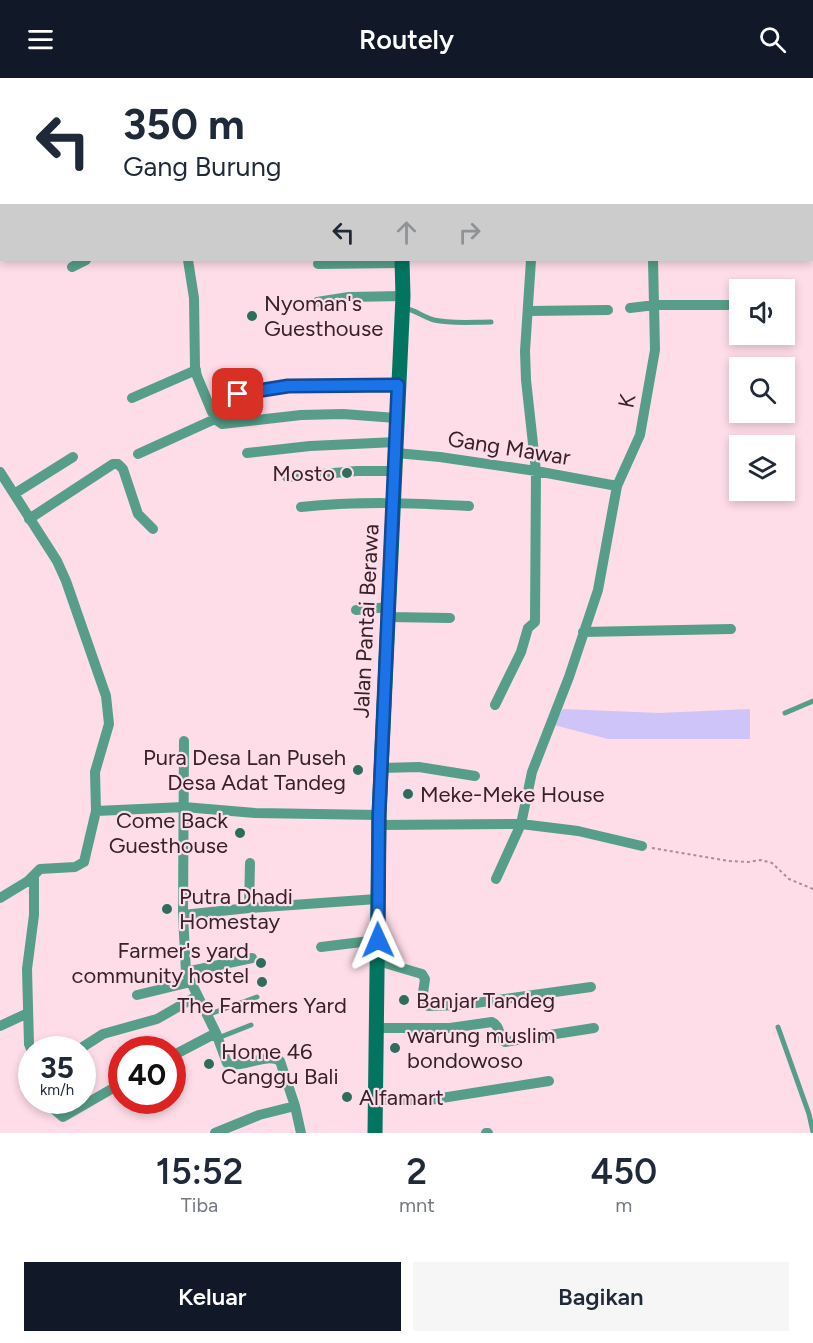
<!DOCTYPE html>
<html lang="id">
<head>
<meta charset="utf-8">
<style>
	body { margin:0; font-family:Figtree,sans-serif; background:#f6f6f7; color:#1f2937; height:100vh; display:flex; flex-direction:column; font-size:22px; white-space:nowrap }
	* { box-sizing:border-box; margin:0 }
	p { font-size:20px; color:#747a83 }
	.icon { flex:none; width:33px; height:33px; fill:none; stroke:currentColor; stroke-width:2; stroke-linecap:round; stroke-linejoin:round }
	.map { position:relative; height:1055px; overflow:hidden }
	.sheet { display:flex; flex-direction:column; background:#fff; flex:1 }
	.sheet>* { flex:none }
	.banner { position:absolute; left:0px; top:0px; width:813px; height:183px; box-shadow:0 3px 9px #0003; background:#fff; color:#1f2937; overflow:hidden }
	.controls { position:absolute; left:729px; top:201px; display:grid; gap:12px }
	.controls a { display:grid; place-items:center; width:66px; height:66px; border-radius:0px; background:#fff; box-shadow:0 3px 9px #0003; font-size:30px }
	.speed { position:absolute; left:18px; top:958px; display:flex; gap:12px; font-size:30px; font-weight:700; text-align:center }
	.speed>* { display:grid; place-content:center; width:78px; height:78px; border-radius:50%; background:#fff; box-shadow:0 3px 9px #0003; line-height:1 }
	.speed small { font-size:15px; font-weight:400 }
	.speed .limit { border:9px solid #d22; background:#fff; color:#111 }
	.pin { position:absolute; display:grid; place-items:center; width:51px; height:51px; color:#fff; margin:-26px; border-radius:12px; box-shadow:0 3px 9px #0006 }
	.me { position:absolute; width:66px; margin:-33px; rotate:359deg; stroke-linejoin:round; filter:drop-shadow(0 0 4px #0008) }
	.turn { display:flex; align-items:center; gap:21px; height:126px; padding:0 24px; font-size:27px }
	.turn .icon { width:78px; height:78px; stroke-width:2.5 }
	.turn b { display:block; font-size:42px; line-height:51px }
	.lanes { display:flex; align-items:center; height:57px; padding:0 24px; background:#0003; justify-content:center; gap:30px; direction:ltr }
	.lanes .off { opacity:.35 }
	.eta { display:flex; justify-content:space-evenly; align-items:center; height:102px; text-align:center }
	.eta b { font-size:36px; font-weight:600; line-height:42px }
	.cta { display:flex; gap:12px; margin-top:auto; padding:12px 24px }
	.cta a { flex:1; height:69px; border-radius:0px; background:#111827; color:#fff; font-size:24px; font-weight:600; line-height:69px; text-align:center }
	.cta a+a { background:#f6f6f7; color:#1f2937 }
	header { display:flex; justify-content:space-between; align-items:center; height:78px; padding:0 24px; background:#111827; color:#fff; font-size:27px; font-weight:600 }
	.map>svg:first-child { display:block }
</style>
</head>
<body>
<header><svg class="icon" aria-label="menu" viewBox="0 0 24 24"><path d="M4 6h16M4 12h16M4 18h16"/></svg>Routely<svg class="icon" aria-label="search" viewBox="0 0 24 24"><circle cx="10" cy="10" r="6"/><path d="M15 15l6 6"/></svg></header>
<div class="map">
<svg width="813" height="1055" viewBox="0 0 813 1055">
	<rect width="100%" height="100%" fill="#fedce8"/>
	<path fill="#cec4f8" d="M 563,631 L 659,635 L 750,631 L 750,661 L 608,661 L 554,647 Z"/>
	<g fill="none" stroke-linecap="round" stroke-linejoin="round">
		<path stroke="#aa8d98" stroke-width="2" stroke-dasharray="3 3" stroke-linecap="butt" d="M 652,770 L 729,783 L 748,784 L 761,782 L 772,785 L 789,801 L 813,811"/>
		<path stroke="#569e89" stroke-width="5" d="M 290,0 L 291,2
			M 403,230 C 415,231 422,239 434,242 C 452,246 472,244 491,244
			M 785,635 L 813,623
			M 207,937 L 257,919
			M 778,949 L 809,1036 L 813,1054
			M 218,960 L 251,947"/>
		<path stroke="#569e89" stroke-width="10" d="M 527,0 L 527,2
			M 84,2 L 86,0
			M 162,2 L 165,0
			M 558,2 L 575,0
			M 624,2 L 624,0
			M 812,28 L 813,28
			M 0,40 L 2,40
			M 812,76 L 813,76
			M 0,90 L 2,95
			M 0,128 L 2,127
			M 188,182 L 194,220 L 195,289 L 197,298 L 212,334
			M 318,186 L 402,185
			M 72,189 L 86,182
			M 317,224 L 349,219 L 403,218
			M 630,230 L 655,227 L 740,227
			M 529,233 L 608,232
			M 238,316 L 288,308 L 398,307
			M 132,320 L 196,292
			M 247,375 L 310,368 L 396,364
			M 396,375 L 440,379 L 536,393 L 617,408
			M 138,376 L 215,341 L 222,346 L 301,337 L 343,336 L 396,340
			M 0,394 L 57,483 L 66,503 L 106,618 L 109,646 L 95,694 L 96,733 L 84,784 L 75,789 L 40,791 L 28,803 L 0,820
			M 287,399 L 357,393 L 395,393
			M 14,416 L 73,379
			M 301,429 C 358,423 412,425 469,428
			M 29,441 L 113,386 L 118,386 L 123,391 L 138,436 L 153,451
			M 356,532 L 389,529
			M 389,539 L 450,540
			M 583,554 L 731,551
			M 495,627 L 521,574 L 528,550 L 535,544 L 536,393 L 526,302 L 525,273 L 531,182
			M 184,663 L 183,837 L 186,894 L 216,955 L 227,985 C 244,991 266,974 280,983 L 295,1028 L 301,1055
			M 381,690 L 419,689 L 475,698
			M 96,733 L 184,729 L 255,735 L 379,737
			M 379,747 L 521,746 L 578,753 L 642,768
			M 496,801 L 521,746 L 532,694 L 569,599 L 598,512 L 617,408 L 640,357 L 655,272 L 653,182
			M 249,830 L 250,785
			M 183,837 L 249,830 L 377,821
			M 321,869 L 378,862
			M 378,883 L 422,896 L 425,901 L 422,922 L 428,928 L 461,927 L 591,909
			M 186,894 L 252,880
			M 137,917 L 191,904
			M 0,948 L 28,935
			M 377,950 L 450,950 L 492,944 C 501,948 498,959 505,964 L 594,950
			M 78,972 L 103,956 L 157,941 L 197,918
			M 32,973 L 29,966 L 27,891 L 34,837 L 34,798
			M 172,978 L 216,955
			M 375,1022 L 429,1022 L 549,1003
			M 49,1027 L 63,1039 L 122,1005
			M 215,1055 L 259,1037 L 295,1028
			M 486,1055 L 488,1055"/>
		<path stroke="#01755f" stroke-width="15" d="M 229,0 L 229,2
			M 398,2 L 398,0
			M 375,1055 L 379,737 L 403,218 L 402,182"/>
	</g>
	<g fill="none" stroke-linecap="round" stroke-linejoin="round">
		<defs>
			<path id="route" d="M 238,316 L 288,308 L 398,307 L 379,737 L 378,862"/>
		</defs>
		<use href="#route" stroke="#114b97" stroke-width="15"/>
		<use href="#route" stroke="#1a73e8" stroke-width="10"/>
	</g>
	<g fill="#2c6d5c" stroke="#fedce8" stroke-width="2">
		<circle cx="252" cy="238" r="6"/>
		<circle cx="347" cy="395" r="6"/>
		<circle cx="358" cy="692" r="6"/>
		<circle cx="408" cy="716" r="6"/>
		<circle cx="240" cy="755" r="6"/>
		<circle cx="167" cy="831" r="6"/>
		<circle cx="261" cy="885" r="6"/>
		<circle cx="262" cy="904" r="6"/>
		<circle cx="404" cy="922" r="6"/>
		<circle cx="395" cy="970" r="6"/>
		<circle cx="209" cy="986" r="6"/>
		<circle cx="347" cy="1019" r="6"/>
	</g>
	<g text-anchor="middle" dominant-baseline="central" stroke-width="4.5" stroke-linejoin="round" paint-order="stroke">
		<g font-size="22" fill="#37222b" stroke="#fedce8" text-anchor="start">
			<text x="264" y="225">Nyoman's<tspan x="264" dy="25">Guesthouse</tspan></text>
			<text x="335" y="395" text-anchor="end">Mosto</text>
			<text x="346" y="679" text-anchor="end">Pura Desa Lan Puseh<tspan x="346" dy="25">Desa Adat Tandeg</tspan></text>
			<text x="420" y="716">Meke-Meke House</text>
			<text x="228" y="742" text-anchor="end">Come Back<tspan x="228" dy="25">Guesthouse</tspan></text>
			<text x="179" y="818">Putra Dhadi<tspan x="179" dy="25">Homestay</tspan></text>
			<text x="249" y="872" text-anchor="end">Farmer's yard<tspan x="249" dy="25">community hostel</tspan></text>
			<text x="416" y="922">Banjar Tandeg</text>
			<text x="262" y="927" text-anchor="middle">The Farmers Yard</text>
			<text x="407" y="957">warung muslim<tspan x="407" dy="25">bondowoso</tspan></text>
			<text x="221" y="973">Home 46<tspan x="221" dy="25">Canggu Bali</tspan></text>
			<text x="359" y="1019">Alfamart</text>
		</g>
		<g font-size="22" fill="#37222b" stroke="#fedce8">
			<text transform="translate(627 323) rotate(-79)">K</text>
			<text transform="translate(509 370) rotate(9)">Gang Mawar</text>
			<text transform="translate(366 543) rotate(-87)">Jalan Pantai Berawa</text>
		</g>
	</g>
</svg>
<div class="controls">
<a><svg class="icon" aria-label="sound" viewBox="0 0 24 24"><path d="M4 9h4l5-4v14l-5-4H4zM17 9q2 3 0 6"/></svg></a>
<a><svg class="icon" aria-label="search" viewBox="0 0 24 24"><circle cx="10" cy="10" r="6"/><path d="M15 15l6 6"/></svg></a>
<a><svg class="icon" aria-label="layers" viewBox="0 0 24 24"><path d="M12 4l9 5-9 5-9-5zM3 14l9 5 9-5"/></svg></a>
</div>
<div class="speed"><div>35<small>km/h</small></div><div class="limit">40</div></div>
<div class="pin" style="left:238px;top:316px;background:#d93025"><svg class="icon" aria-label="arrive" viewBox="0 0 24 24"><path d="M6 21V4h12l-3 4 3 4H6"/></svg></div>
<svg class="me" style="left:378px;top:862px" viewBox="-20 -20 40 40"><path d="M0-17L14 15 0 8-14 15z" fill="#1a73e8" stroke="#fff" stroke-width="4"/></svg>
<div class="banner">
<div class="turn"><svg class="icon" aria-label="left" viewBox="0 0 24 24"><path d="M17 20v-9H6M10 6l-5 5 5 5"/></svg><div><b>350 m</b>Gang Burung</div></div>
<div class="lanes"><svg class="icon" aria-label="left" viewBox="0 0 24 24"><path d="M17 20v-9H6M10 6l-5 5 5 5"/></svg><svg class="icon off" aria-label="ahead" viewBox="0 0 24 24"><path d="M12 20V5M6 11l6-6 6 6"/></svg><svg class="icon off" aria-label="right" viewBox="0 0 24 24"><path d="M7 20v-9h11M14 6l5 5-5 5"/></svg></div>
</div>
</div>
<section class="sheet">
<div class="eta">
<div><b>15:52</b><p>Tiba</p></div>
<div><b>2</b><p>mnt</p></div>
<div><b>450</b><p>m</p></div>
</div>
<div class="cta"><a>Keluar</a><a>Bagikan</a></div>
</section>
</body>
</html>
